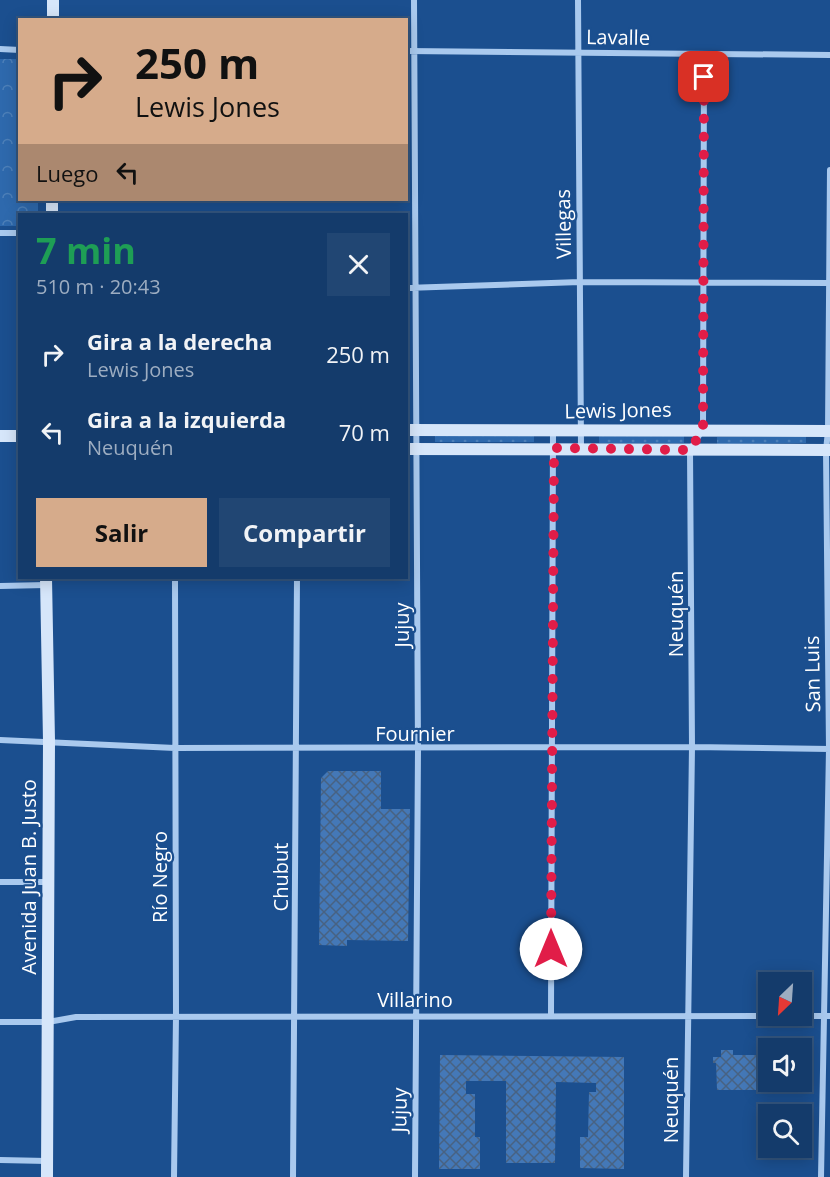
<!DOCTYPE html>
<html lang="es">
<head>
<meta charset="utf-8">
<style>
	body { margin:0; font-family:"Open Sans",sans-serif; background:#214673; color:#f1f3f6; height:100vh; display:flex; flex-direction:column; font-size:22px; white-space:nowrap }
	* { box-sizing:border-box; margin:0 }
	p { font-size:20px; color:#9dadc1 }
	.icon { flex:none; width:33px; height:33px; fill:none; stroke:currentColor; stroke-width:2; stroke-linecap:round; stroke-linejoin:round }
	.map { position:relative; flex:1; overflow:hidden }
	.drawer { position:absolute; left:18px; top:213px; width:390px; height:366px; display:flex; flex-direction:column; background:#143b6b; border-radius:0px; box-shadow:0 3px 15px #0003,0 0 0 2px #33557e }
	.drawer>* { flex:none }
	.top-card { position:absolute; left:18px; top:18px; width:390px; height:183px; border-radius:0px; box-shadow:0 3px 15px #0003,0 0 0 2px #33557e; background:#d6ab8b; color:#111; overflow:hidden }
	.needle { width:39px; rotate:205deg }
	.buttons { position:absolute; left:758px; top:972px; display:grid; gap:12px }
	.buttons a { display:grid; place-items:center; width:54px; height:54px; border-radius:0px; background:#143b6b; box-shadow:0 3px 15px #0003,0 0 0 2px #33557e; font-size:30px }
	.pin { position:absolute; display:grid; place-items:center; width:51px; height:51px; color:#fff; margin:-26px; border-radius:12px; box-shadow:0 3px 9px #0006 }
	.me { position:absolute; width:66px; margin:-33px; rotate:0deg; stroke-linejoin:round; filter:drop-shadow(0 0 4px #0008) }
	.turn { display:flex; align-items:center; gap:21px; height:126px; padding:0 18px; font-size:27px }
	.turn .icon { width:78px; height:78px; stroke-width:2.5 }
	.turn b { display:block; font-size:42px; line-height:51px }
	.then { display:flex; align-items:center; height:57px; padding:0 18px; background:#0003; gap:12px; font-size:22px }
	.round { display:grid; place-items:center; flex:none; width:63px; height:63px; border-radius:0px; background:#214673 }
	.overview { display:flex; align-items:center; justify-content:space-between; height:102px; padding:0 18px }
	h1 { font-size:36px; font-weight:700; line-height:45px; color:#1e9e55 }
	.primary-button { display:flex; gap:12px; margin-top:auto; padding:12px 18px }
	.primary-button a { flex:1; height:69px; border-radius:0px; background:#d6ab8b; color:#111; font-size:24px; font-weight:700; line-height:69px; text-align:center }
	.primary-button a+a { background:#214673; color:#f1f3f6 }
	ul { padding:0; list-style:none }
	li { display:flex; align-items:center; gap:18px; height:78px; padding:0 18px }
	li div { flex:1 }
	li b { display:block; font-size:22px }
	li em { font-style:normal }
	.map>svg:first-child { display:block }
</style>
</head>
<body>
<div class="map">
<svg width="830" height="1177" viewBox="0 0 830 1177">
	<defs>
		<pattern id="grass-dots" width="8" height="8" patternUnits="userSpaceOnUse" patternTransform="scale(1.5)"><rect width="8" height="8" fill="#2e69ad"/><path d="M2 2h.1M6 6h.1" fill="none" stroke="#4d80b9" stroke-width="1.8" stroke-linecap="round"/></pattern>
		<pattern id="park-crowns" width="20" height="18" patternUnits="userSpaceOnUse" patternTransform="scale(1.5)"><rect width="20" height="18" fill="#2e69ad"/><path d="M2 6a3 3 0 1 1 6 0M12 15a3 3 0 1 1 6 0" fill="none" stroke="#4d80b9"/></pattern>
		<pattern id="building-cross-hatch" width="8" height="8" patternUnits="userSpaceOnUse" patternTransform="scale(1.5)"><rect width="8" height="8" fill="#4478b7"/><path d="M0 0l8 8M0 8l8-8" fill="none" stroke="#486282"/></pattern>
	</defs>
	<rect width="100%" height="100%" fill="#1b4f8f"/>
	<path fill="url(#grass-dots)" d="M 435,435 L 534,435 L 534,442 L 435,442 Z
		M 599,436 L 684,436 L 684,443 L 599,443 Z
		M 806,436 L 806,443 L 717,444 L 717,437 Z"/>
	<path fill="url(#park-crowns)" d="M 0,59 L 19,59 L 20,200 L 38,200 L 38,214 L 20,214 L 19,226 L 0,226 Z"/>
	<path fill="url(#building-cross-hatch)" d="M 328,771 L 381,771 L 381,809 L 410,809 L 408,941 L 347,940 L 347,946 L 319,945 L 321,778 Z
		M 721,1050 L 733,1050 L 733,1055 L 768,1055 L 768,1082 L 801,1082 L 801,1058 L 808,1058 L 808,1090 L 717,1090 L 716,1063 L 713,1063 L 713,1057 L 721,1057 Z
		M 440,1055 L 624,1057 L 624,1169 L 580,1168 L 580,1137 L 588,1137 L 589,1092 L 596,1092 L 596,1083 L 556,1082 L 555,1163 L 506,1163 L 506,1081 L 466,1081 L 466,1094 L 475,1094 L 475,1137 L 480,1137 L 480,1169 L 439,1169 Z"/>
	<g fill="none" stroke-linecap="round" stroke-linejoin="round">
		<path stroke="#a9c9ee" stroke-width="6" d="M 414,0 L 418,750 L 415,1177
			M 578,0 L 581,448
			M 0,49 L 20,50
			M 406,51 L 830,55
			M 0,233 L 20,233
			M 406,288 L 580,282 L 830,283
			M 0,586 L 46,585
			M 0,740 L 175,748 L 692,747 L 830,749
			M 0,882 L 47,882
			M 551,1015 L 553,431
			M 0,1022 L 48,1022 L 76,1017 L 830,1016
			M 0,1160 L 47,1161
			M 174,1177 L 176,1016 L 175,578
			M 293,1177 L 297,578
			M 686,1177 L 692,747 L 690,450 L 703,429 L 704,55
			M 821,1177 L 829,749 L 826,450 L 828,431 L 830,170"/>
		<path stroke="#d6e6fa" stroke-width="12" d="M 53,20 L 53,0
			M 52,214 L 52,200
			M 406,430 L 830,431
			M 0,436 L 20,436
			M 406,449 L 830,450
			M 46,578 L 49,741 L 47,1177"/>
	</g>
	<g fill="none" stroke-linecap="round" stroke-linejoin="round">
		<path stroke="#e11d48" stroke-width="10" stroke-dasharray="0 18" d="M 551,949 L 554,448 L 690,450 L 703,429 L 704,77"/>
	</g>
	<g text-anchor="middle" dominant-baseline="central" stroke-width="4.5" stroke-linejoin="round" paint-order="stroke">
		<g font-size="20" fill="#fff" stroke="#1b4f8f">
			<text transform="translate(618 37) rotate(1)">Lavalle</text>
			<text transform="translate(563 224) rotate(-91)">Villegas</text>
			<text transform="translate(618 410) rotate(-1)">Lewis Jones</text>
			<text transform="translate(675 614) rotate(-90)">Neuquén</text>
			<text transform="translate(401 625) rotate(-90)">Jujuy</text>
			<text transform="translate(812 674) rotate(-91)">San Luis</text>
			<text x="415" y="733">Fournier</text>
			<text transform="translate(28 877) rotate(-90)">Avenida Juan B. Justo</text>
			<text transform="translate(159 877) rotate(-90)">Río Negro</text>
			<text transform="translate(280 877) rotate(-90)">Chubut</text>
			<text x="415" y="999">Villarino</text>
			<text transform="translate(670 1100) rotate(-90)">Neuquén</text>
			<text transform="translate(399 1110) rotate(-89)">Jujuy</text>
		</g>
	</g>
</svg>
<div class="buttons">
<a><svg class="needle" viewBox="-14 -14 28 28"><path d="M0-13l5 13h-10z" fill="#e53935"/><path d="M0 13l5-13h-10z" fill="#9dadc1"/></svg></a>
<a><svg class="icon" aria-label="sound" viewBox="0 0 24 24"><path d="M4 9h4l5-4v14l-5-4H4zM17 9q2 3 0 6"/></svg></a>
<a><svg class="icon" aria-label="search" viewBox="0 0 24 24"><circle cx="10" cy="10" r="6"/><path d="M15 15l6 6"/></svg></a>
</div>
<div class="pin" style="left:704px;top:77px;background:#d93025"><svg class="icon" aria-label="arrive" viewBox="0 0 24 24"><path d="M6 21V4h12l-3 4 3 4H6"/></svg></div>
<svg class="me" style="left:551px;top:949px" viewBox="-20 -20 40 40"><circle r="19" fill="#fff"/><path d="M0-13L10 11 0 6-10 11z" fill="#e11d48"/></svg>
<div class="top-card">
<div class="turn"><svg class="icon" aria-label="right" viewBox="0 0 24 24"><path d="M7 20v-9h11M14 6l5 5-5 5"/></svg><div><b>250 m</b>Lewis Jones</div></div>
<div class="then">Luego<svg class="icon" aria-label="left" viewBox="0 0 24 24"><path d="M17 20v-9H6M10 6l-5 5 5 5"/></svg></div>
</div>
<section class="drawer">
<div class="overview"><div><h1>7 min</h1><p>510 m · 20:43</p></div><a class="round"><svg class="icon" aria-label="close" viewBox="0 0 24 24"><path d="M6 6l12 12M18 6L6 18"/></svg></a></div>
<ul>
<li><svg class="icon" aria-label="right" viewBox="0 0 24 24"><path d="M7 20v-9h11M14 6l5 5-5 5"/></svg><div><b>Gira a la derecha</b><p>Lewis Jones</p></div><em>250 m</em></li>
<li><svg class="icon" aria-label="left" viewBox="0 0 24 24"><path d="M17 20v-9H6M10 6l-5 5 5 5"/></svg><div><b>Gira a la izquierda</b><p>Neuquén</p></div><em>70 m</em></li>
</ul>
<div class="primary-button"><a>Salir</a><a>Compartir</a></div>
</section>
</div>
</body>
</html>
